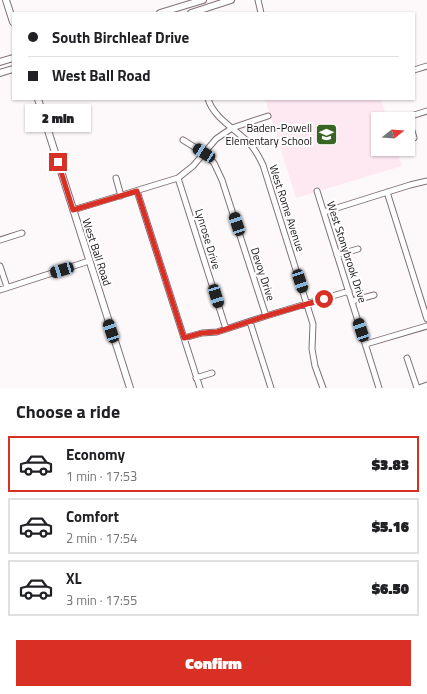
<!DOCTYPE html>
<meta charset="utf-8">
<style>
body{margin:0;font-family:"Titillium Web",sans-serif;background:#f2f2f2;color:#202124;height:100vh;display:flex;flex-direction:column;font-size:15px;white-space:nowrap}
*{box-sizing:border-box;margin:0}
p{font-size:13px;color:#757577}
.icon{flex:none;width:22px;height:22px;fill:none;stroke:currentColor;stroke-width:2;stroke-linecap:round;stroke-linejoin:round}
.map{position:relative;height:388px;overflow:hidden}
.panel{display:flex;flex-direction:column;background:#fff;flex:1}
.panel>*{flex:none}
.banner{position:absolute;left:12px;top:12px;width:403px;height:88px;border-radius:0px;box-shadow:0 1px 3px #0004;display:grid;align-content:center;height:88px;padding:0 16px;background:#fff}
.needle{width:26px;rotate:73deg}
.buttons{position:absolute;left:371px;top:112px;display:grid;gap:8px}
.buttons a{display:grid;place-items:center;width:44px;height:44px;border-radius:0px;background:#fff;box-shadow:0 1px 3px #0004;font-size:20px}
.end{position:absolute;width:18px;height:18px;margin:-9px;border:5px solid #d93025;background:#fff;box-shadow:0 0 0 2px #fff}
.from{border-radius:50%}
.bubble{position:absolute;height:28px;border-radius:0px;background:#fff;box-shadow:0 1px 3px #0004;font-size:13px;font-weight:800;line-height:28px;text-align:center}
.car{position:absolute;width:12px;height:24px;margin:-12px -6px;border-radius:5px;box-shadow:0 0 3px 1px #0007;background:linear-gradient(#222 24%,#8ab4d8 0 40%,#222 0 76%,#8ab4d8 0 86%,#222 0)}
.banner b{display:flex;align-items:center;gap:14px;height:38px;font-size:15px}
.banner b+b{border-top:1px solid #e0e0e0}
.banner i{width:10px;height:10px;background:#202124}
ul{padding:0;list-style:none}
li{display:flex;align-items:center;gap:12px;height:56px;margin:0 8px 6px;padding:0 8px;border:2px solid #e0e0e0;border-radius:0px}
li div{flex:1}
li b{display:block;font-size:15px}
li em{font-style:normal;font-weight:800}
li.active{border-color:#d93025}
li>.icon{width:36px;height:36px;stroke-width:1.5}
h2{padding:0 16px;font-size:18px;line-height:48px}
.button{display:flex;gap:8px;margin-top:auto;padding:8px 16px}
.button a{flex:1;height:46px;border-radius:0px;background:#d93025;color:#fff;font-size:16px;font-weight:800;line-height:46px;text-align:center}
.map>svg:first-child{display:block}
</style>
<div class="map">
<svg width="427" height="388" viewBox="0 0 427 388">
<rect width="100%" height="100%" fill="#fdf9fb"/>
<path fill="#fee9f3" d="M265,99H381L387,119H378V149H396L402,166L296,198Z"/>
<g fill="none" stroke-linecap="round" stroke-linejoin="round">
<defs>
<path id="minor" d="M258,0L261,13
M414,70L427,66
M208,99C214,118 234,128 248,142C255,148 259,157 263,165L313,324L312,349L315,366L323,388
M414,138L408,117L427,111
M183,140L204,153L214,163L222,180L266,316
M116,178L121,196
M178,178L226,329
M137,191L200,388
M317,191L379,388
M387,192L427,319
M73,210L178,178L193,166L216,139L232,128L268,116
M324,212L410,185L427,181
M0,240L22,233
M337,255L358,249
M0,266L7,287
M0,290L89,261
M352,301L374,295
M250,322L271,388
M184,338L202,333L217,332L266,316L349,291
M366,344L427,326
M407,358L417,388
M196,378L212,373
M419,388L427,385"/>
<path id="major" d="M6,0L13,22
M160,13L203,0
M191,13L231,0
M0,62L13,58
M0,73L13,69
M38,99L130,388"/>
</defs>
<use href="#minor" stroke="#817078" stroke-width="7"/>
<use href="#major" stroke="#817078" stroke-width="8"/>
<use href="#minor" stroke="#fff" stroke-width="5"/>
<use href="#major" stroke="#fff" stroke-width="6"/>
</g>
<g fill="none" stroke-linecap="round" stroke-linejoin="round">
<path stroke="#d93025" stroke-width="5" d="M58,162L73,210L137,191L184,338L202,333L217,332L266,316L324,299"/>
</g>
<defs>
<symbol id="school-square" viewBox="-11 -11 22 22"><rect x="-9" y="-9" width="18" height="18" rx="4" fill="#386523" stroke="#fff"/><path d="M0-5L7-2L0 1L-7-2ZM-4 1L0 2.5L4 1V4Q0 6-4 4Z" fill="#fff"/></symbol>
</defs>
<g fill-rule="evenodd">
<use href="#school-square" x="314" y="122" width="25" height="25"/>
</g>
<g text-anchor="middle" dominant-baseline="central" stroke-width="4" stroke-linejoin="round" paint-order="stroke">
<g font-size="11" fill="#150f12" stroke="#fff" text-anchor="end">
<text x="312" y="128">Baden-Powell<tspan x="312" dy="13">Elementary School</tspan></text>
</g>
<g font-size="11" fill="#150f12" stroke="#fff">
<text transform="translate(287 208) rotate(72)">West Rome Avenue</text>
<text transform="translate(208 239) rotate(73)">Lynrose Drive</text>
<text transform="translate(97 252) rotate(72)">West Ball Road</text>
<text transform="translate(347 252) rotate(72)">West Stonybrook Drive</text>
<text transform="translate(263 274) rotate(72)">Devoy Drive</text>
</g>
</g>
</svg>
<div class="buttons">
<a><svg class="needle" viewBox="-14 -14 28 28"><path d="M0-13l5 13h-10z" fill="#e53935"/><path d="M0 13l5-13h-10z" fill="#757577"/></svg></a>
</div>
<i class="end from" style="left:324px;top:299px"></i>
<i class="end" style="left:58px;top:162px"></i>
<div class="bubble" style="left:25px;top:104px;width:66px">2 min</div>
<i class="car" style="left:204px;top:153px;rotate:303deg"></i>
<i class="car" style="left:237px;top:224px;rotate:342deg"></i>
<i class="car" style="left:62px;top:270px;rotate:253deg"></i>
<i class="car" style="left:300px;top:281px;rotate:162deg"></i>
<i class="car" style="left:216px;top:296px;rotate:163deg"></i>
<i class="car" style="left:361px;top:330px;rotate:342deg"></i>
<i class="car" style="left:111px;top:331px;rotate:342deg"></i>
<div class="banner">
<b><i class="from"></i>South Birchleaf Drive</b>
<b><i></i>West Ball Road</b>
</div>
</div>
<section class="panel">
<h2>Choose a ride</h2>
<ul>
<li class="active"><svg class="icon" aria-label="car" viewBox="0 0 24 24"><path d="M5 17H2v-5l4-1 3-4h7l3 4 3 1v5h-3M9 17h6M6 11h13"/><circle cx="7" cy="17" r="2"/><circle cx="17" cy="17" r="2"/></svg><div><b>Economy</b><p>1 min · 17:53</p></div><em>$3.83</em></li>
<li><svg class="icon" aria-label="car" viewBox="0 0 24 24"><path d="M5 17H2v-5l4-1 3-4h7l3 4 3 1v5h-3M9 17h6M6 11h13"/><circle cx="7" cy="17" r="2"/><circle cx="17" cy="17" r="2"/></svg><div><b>Comfort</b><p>2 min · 17:54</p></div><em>$5.16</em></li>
<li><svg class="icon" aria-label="car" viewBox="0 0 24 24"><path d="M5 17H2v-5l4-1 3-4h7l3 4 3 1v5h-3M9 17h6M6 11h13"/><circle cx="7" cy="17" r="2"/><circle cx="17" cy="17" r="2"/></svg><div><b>XL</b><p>3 min · 17:55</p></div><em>$6.50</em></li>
</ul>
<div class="button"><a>Confirm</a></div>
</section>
